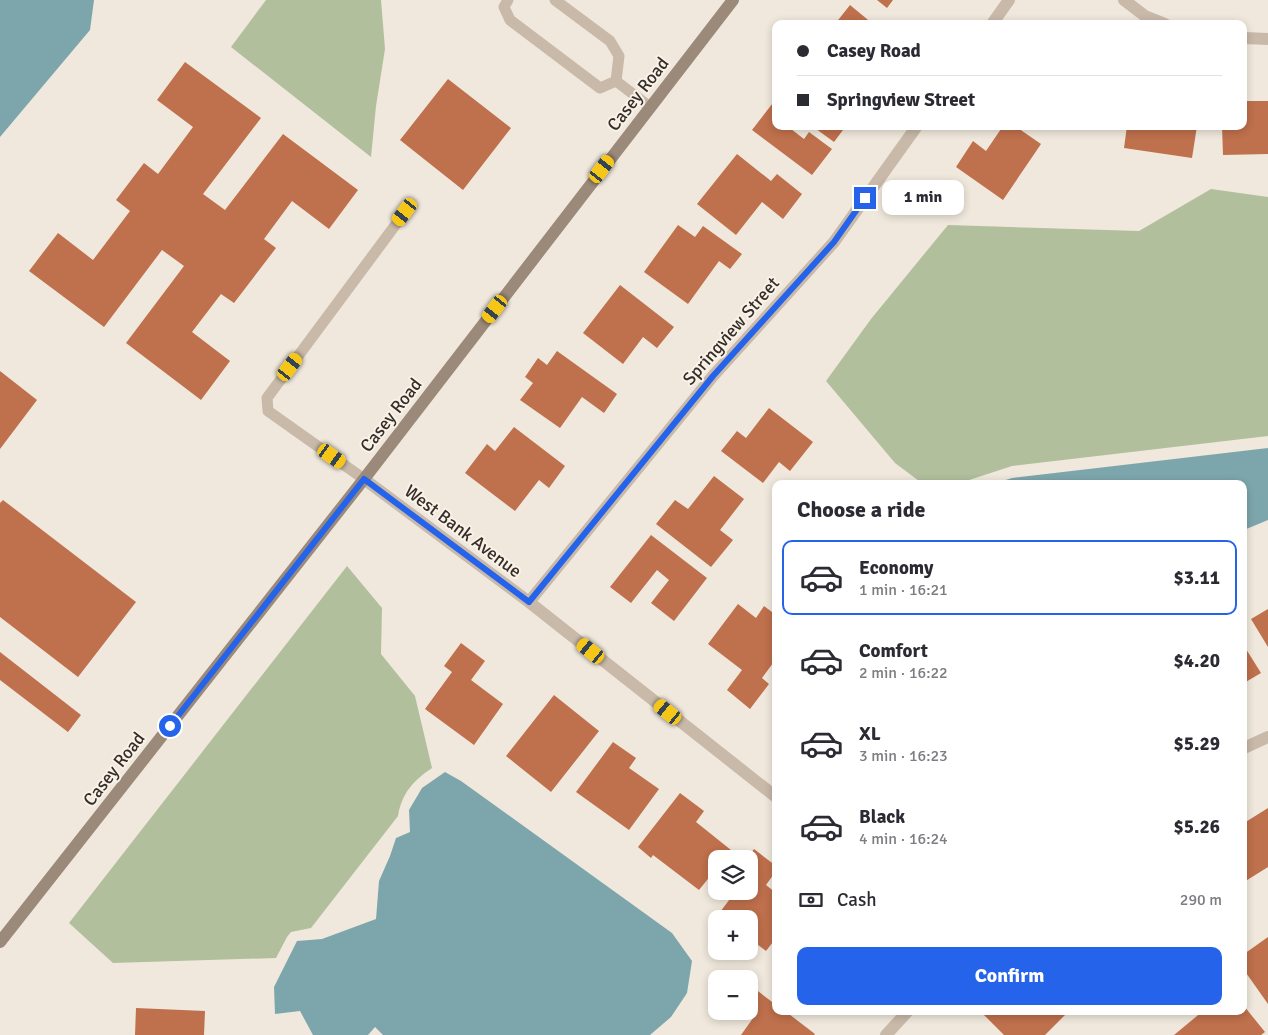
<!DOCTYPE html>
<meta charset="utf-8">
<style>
body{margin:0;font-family:Signika,sans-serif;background:#f2f2f3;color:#2b2b33;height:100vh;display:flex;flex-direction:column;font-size:19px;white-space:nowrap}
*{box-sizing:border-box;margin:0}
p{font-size:16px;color:#7c7c81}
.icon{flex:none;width:28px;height:28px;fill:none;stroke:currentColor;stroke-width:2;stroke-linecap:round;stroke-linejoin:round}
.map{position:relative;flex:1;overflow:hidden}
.sheet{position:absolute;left:772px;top:480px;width:475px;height:535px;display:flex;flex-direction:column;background:#fff;border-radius:10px;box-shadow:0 2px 8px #0003}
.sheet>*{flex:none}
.hud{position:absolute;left:772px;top:20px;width:475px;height:110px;border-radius:10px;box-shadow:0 2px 8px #0003;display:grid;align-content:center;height:110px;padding:0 25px;background:#fff}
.buttons{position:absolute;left:708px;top:850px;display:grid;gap:10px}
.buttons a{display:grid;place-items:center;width:50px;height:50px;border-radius:10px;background:#fff;box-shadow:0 2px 8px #0003;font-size:25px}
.end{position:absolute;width:22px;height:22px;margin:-11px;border:6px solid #2563eb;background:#fff;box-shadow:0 0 0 2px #fff}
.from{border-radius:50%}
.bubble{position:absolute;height:35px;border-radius:10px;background:#fff;box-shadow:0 2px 8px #0003;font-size:16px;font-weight:700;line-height:35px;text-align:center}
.car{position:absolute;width:15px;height:30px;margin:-15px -8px;border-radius:6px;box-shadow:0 0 4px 1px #0007;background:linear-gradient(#f5c518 24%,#345 0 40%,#f5c518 0 76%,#345 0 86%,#f5c518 0)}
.hud b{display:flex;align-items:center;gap:18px;height:48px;font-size:19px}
.hud b+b{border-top:1px solid #e1e1e2}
.hud i{width:12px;height:12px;background:#2b2b33}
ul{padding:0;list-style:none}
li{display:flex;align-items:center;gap:15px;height:75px;margin:0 10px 8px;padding:0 15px;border:2px solid transparent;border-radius:10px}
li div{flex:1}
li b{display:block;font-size:19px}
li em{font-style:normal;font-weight:700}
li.current{border-color:#2563eb}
li>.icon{width:45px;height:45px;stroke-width:1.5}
h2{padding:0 25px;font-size:22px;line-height:60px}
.pay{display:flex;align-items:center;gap:12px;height:55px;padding:0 25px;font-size:19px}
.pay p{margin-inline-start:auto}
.action{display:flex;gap:10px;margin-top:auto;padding:10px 25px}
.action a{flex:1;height:58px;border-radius:10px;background:#2563eb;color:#fff;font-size:20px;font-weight:700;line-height:58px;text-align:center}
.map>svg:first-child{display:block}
</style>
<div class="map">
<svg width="1268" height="1035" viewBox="0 0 1268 1035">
<rect width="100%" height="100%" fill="#f0e8dc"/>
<path fill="#b1bf9d" d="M266,0H381L385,49L376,106L371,157L231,47Z
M1211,189L1268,197V436L1012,466L957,484H923L895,463L826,381L871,319L948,225L1139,231Z
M347,566L382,608L381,654L415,696L432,768C413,781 402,793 398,816L311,928L291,932L287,937L276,958L113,963L69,923Z"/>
<path fill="#7da6ac" d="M0,0H94L90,30L0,137Z
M1268,448V520L1244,530V484H993L1012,478Z
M445,772L461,781L672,933L692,961L687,993L671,1017L650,1035H383L375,1027L368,1035H313L300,1011L275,1014L274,987L297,941L322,939L376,919L379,881L390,856L396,838L410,832L409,810L422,788Z"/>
<path fill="#bf704c" d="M877,0H893L887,8Z
M850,5L873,24H835Z
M185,62L261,118L203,194L225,210L283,134L358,190L329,229L292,201L264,239L276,248L234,303L221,294L192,332L230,361L201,400L126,343L184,266L162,250L104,327L29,271L58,233L93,260L130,211L116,200L144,163L158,174L193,127L157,100Z
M448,79L511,128L463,190L400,140Z
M776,99V126H793L791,129L804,139L809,132L832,149L812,175L752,130Z
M1244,101H1268V154L1223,155L1222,126H1244Z
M812,126H846L834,142Z
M1003,126H1015L1041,144L1003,200L956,167L973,141L986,151Z
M1127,126H1197L1192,158L1124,148Z
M737,154L771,181L777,174L802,194L783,219L762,202L736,235L697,204Z
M678,225L695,237L703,226L742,254L730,269L719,261L688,304L644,272Z
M620,285L674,327L657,348L643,337L623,364L583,333Z
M557,351L617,394L604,413L582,397L560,428L520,400L533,383L525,377L538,358L547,365Z
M0,371L37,400L0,449Z
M769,408L813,442L790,471L779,462L763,483L721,451L737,431L746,438Z
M514,427L565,466L549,488L539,480L515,511L465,473L487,444L495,451Z
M714,476L744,499L720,530L733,540L711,567L656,524L675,500L688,509Z
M3,500L136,602L78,677L0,617V503Z
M651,535L707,578L674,621L651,603L669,580L657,570L631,603L610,587Z
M738,604L756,618L764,606L776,615V659L762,678L769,684L750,709L727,690L742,670L708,644Z
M1268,609V647L1251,619Z
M461,643L485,661L471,680L503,704L474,745L425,709L452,672L444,666Z
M1246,649L1261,673L1244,683V650Z
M0,652L81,715L68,732L0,680Z
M554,695L599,731L551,792L506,756Z
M613,742L636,758L629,768L659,789L629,830L576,792Z
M680,793L704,811L696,822L731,850L724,859H716V869L699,890L653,855L651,858L638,847Z
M1268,808V867L1244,882V823Z
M754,849L776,866V871L766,885L776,893V938L766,951L749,938V919H730L720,912L736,891H749V859H747Z
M1268,937V1004L1244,970V954Z
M754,988L776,1005V1011H785L815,1034L814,1035H741L756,1014L749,1009V994Z
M1244,1006L1265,1032L1261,1035H1174L1203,1011H1244Z
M136,1008L205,1011L204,1035H135Z
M980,1011H1069L1045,1035H1004Z"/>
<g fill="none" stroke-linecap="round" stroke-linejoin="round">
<path stroke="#c8b9a9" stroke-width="11" d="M508,0L504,7L510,20L600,88L616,81
M555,0L610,41L619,56L616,81
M616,81L650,107
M364,479L268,411L267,398L405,212"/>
<path stroke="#c8b9a9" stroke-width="12" d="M1124,0L1145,16L1165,24
M992,24L1009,0
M1244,38L1268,39
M364,479L529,602L776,797
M529,602L713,376L834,242L917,126
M1244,748L1268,737
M886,1035L908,1011"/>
<path stroke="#9b897a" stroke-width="12" d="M0,942L364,479L733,0"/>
</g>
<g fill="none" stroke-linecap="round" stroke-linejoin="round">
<path stroke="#2563eb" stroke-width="6" d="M170,726L364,479L529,602L713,376L834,242L865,198"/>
</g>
<g text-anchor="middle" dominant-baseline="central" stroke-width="4" stroke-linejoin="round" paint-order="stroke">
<g font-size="18" fill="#352d28" stroke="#f8f2e8">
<text transform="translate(638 94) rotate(-52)">Casey Road</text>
<text transform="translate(731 331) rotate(-49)">Springview Street</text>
<text transform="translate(391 415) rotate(-52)">Casey Road</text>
<text transform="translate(463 531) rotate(37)">West Bank Avenue</text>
<text transform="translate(114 769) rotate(-52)">Casey Road</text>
</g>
</g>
</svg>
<div class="buttons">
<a><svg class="icon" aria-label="layers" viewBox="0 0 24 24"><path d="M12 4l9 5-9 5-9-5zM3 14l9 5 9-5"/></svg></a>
<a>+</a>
<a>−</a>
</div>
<i class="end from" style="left:170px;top:726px"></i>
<i class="end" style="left:865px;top:198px"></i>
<div class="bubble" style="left:882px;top:180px;width:82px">1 min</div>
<i class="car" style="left:602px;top:169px;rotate:37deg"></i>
<i class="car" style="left:405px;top:212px;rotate:217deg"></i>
<i class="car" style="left:495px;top:309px;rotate:217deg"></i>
<i class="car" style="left:290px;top:367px;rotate:37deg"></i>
<i class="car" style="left:332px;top:456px;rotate:125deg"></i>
<i class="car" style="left:591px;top:651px;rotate:309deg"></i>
<i class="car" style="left:668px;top:712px;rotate:309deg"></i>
<div class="hud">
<b><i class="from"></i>Casey Road</b>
<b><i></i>Springview Street</b>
</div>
<section class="sheet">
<h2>Choose a ride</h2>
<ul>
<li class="current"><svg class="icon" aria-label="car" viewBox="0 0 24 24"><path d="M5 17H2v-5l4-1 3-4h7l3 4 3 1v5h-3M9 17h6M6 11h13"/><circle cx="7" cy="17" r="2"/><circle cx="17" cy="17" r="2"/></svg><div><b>Economy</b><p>1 min · 16:21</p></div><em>$3.11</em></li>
<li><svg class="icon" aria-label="car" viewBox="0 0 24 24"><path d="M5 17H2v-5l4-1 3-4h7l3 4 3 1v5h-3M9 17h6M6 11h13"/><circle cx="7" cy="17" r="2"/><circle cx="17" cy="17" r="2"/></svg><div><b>Comfort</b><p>2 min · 16:22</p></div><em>$4.20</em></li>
<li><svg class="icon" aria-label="car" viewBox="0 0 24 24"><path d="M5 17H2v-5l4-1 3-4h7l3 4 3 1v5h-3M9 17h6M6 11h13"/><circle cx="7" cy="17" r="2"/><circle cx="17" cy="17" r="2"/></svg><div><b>XL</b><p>3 min · 16:23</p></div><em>$5.29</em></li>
<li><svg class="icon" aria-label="car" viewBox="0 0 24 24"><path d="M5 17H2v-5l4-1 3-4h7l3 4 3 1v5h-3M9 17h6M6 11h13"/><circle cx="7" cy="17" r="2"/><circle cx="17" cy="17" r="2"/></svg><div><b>Black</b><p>4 min · 16:24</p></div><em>$5.26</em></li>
</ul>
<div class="pay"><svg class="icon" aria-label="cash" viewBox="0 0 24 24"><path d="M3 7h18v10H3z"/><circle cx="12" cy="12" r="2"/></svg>Cash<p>290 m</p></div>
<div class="action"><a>Confirm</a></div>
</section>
</div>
